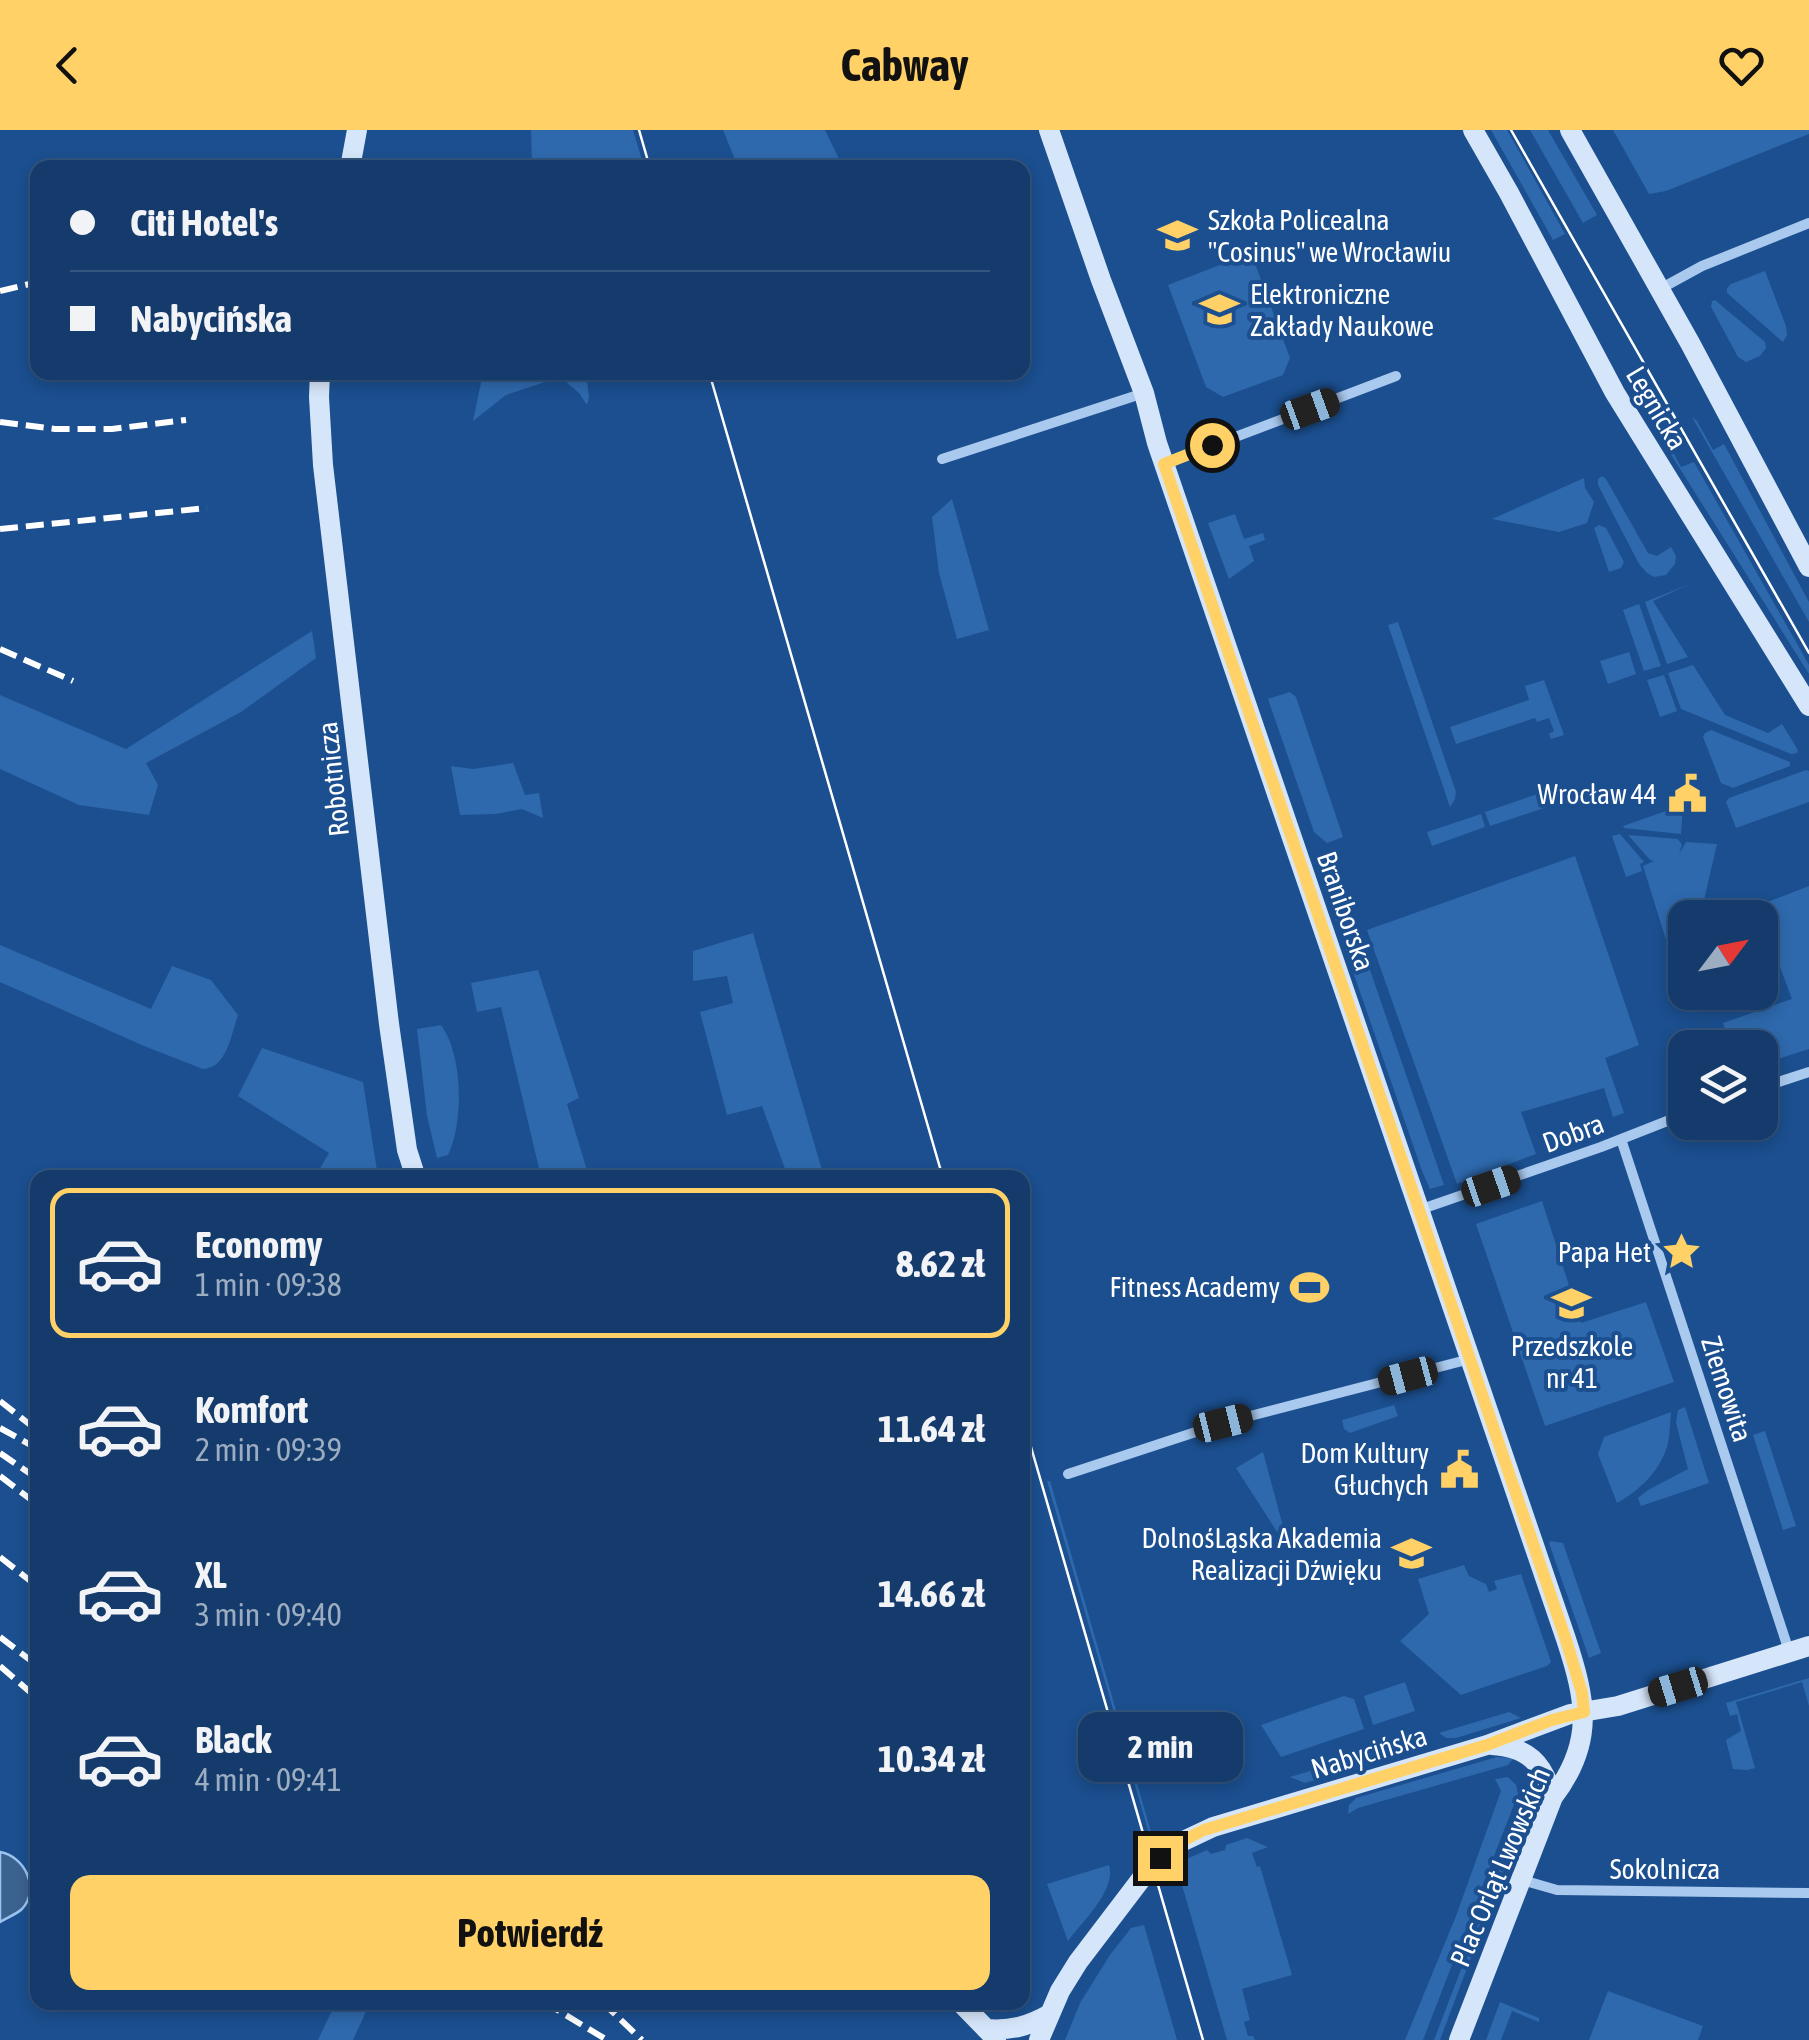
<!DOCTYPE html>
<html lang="pl">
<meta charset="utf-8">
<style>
body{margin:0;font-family:"Asap Condensed",sans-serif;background:#214673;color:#f1f3f6;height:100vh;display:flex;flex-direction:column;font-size:38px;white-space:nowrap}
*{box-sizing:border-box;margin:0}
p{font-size:32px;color:#9dadc1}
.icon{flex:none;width:55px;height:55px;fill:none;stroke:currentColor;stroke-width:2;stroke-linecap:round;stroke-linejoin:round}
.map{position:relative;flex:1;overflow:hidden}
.sheet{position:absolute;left:30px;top:1040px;width:1000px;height:840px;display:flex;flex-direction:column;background:#143b6b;border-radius:20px;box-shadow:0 5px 15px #0003,0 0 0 2px #33557e}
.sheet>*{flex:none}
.banner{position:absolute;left:30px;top:30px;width:1000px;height:220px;border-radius:20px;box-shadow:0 5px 15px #0003,0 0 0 2px #33557e;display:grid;align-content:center;height:220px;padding:0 40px;background:#143b6b}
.needle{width:65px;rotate:58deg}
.controls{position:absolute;left:1668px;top:770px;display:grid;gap:20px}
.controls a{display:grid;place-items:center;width:110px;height:110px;border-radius:20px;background:#143b6b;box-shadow:0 5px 15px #0003,0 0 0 2px #33557e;font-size:50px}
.end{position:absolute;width:45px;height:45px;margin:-22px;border:12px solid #ffd166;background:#111;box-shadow:0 0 0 5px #111}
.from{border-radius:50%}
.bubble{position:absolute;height:70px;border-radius:20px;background:#143b6b;box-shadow:0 5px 15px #0003,0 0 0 2px #33557e;font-size:32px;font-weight:700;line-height:70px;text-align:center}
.car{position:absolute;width:30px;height:60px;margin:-30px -15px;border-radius:12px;box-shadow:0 0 8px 2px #0007;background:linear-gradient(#222 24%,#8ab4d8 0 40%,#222 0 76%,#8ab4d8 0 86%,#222 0)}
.banner b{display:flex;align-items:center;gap:35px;height:95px;font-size:38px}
.banner b+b{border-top:2px solid #33557e}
.banner i{width:25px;height:25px;background:#f1f3f6}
ul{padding:18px 0 0;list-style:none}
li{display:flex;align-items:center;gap:30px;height:150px;margin:0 20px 15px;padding:0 20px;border:5px solid transparent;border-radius:20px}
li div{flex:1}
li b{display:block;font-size:38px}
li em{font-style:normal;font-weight:700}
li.selected{border-color:#ffd166}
li>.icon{width:90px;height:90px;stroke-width:1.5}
.cta{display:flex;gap:20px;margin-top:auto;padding:20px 40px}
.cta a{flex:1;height:115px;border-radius:20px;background:#ffd166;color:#111;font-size:40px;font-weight:700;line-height:115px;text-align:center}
header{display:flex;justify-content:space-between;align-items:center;height:130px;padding:0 40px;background:#ffd166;color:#111;font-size:45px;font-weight:700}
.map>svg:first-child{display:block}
</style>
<header><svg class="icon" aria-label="back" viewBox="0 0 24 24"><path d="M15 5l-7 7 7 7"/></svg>Cabway<svg class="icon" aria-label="heart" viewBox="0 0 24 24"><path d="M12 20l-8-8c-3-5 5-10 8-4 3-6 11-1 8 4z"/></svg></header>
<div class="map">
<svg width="1809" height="1910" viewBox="0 0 1809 1910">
<rect width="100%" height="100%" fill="#1b4f8f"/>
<path fill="#2e69ad" d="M531,0H633L644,37H532Z
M723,0H825L843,37H738Z
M1491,0H1507L1565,104L1553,110Z
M1530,0H1548L1597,85L1583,93Z
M1613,0H1809V4L1666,61L1649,64Z
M1251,123L1290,228L1283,245L1223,267L1206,257L1168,155Z
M1765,141L1786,196L1787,205L1783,212L1727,163V158L1731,154Z
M1715,170L1765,212L1766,218L1760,226L1746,232L1738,227L1711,177L1712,171Z
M483,243H586L589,267L587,275L579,263L565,251H548L506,265L473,291Z
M1649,277L1681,337L1694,332L1809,535V544L1660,307L1644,280Z
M1692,287L1697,291L1713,320L1724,314L1809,472V492Z
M1602,346L1606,349L1648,423L1657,426L1671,417L1676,426L1675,434L1666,445L1654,447L1647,443L1639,434L1598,355V349Z
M1584,348L1585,358L1594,372L1587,393L1559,402L1492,389Z
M952,369L989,500L957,509L939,443L932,387Z
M1235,384L1244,409L1263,403L1265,410L1249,416L1254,431L1229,449L1208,393Z
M1599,395L1606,398L1624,432L1621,438L1609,442L1594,398Z
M1692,453L1653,471L1688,527L1667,534L1645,472Z
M1639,474L1661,536L1644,541L1623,480Z
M1398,492L1456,662L1455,669L1450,677L1388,495Z
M312,501L316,528L241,582L146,633L158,655L149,685L79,675L0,639V565L126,619Z
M1629,522L1636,544L1608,554L1600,531Z
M1693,535L1725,585L1768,603L1782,594L1798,620L1797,623L1791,624L1681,579L1668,543Z
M1664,545L1677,581L1660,587L1647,550Z
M1544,550L1564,605L1551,609L1549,604L1554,601L1549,588L1537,592L1535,588L1456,614L1450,597L1529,570L1525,556Z
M1290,562L1296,567L1343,707L1327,713L1314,702L1268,569Z
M1711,600L1790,632V636L1733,658L1721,653L1703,607L1705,603Z
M513,633L525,665L539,663L543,688L522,679L496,684L460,685L451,636L473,639Z
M1806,640L1809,641V672L1736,698L1726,672L1729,668Z
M1552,659L1555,671L1553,675L1490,696L1485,682Z
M1683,675L1681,704L1624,698L1623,696Z
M1481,684L1485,697L1432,716L1427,702Z
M1620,704L1644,732L1640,734L1642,741L1626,747L1612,706Z
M1628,705L1678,709L1682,715L1679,724L1686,712L1717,714L1700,787L1685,788V824L1672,829L1643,736L1654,731L1650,730Z
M1575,726L1639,915L1605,928L1624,983L1613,987L1604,958L1521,982L1536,1024L1457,1054L1367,800Z
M1809,756V919L1760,935V918L1731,917L1723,893L1792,869L1757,776Z
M1339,758L1343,760L1354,793L1339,800L1326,762Z
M1354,802H1357L1444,1055L1430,1059L1422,1041L1341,807Z
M753,803L762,835L824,1047H788L762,976L727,985L700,882L733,873L727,846L693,851V821Z
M0,815L151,879L172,836L211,850L238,885C231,905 227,938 203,939L144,916L0,852Z
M538,840L579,968L567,974L589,1047H541L501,877L477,882L471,853Z
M441,895C463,925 464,992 448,1025L437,1028L427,986L417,899Z
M262,918L363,952L378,1047H315L329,1023L238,966Z
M1542,1071L1581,1193L1646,1172L1674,1252L1545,1296L1476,1094Z
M1394,1275L1398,1286L1350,1303L1344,1299L1342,1290Z
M1685,1277L1709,1353L1641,1376L1638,1368L1648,1360L1688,1339L1676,1293L1678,1280Z
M1671,1282C1670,1293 1670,1306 1667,1317C1659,1342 1639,1361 1617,1373L1598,1324L1604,1307Z
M1765,1301L1796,1396L1783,1400L1753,1305Z
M1263,1322L1290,1422L1236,1338Z
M1047,1351H1050L1153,1709L1150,1707Z
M1551,1411L1563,1413L1601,1523L1589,1528L1549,1413Z
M1464,1435L1469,1446L1486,1454L1489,1462L1497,1459L1494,1451L1521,1444L1551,1532L1547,1536L1461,1565L1400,1511L1429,1484L1418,1449Z
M1809,1548V1576L1802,1552L1736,1572L1755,1638L1747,1640L1733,1639L1726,1610L1741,1601L1737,1584L1730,1586L1726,1573Z
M1405,1552L1415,1581L1373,1595L1364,1566Z
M1344,1566L1354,1569L1364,1599L1281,1627L1261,1595Z
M1509,1582L1521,1588L1456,1608H1446L1439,1603Z
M1423,1607L1421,1613L1414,1621L1305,1653L1290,1647Z
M1497,1627L1514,1628L1508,1635L1358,1678L1348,1684L1349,1675L1356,1668Z
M1508,1647L1516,1655L1518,1664L1423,1910H1405L1456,1786L1501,1661L1495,1649Z
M1525,1672L1523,1689L1440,1910H1434Z
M1247,1708L1268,1717L1252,1723L1257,1737L1260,1736L1292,1845L1242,1859L1250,1890L1244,1892L1248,1906H1253L1255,1910H1227L1177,1738L1189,1728L1207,1720L1211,1724L1225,1720L1226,1715Z
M1109,1735C1117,1759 1082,1792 1068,1811L1047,1754Z
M1144,1795L1177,1910H1065L1080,1873L1110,1825L1131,1798Z
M1608,1861L1703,1896L1698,1910H1589Z
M336,1872L370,1873L353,1910H318Z
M1500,1872L1539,1888V1892L1512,1881L1501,1910H1486Z"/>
<path fill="#3c6290" stroke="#9cc4f0" stroke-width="2.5" d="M0,1722C24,1726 41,1758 22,1779C17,1784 6,1788 0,1792Z"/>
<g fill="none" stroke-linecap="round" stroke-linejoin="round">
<path stroke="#a9c9ee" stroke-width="10" d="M1660,159L1702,136L1809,93
M942,329L1144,263
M1164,334L1396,246
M1760,958L1809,942
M1621,1009L1789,1521
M1419,1080L1601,1017L1685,984
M1068,1344L1223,1293L1470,1229
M1522,1750L1557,1760L1809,1763"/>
<path stroke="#d6e6fa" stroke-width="20" d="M1049,0L1101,150L1144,263L1157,313L1566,1509C1586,1570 1595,1612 1553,1667L1459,1910
M1473,0L1509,63L1615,263L1809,576
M1570,0L1690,213L1809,437
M350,38L357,0
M320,242L319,267L323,335L389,894L407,1020L416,1048
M1492,1615C1528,1617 1543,1633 1553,1667
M960,1872L996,1909
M986,1899C1011,1901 1029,1896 1050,1884
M1039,1910L1060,1861L1078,1832L1148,1740L1177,1714L1213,1697L1487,1615L1570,1584L1618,1576L1809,1516"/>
<path stroke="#fff" stroke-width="2.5" d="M639,0L650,38
M1511,0L1809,523
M709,242L943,1048
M1022,1286L1203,1910"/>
<path stroke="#fff" stroke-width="6" stroke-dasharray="18 8" stroke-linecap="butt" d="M0,161L38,152
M0,292L55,299H112L186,290
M0,399L207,378
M0,519L73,551
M0,1271L38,1301
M0,1298L38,1319
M0,1323L38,1349
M0,1346L38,1375
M0,1427L38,1457
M0,1507L38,1536
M0,1536L38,1569
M544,1872L607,1910
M602,1872L642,1910"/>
</g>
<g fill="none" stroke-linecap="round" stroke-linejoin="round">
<path stroke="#ffd166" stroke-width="12" d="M1160,1728L1176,1714L1204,1700L1487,1615L1552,1590L1584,1582L1582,1563L1566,1510L1164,334L1212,315"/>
</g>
<defs>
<symbol id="university-bare" viewBox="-9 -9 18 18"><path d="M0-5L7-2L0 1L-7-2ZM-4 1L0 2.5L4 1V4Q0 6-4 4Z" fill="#ffd166" stroke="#1b4f8f" stroke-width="2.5" paint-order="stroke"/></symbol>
<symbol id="school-bare" viewBox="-9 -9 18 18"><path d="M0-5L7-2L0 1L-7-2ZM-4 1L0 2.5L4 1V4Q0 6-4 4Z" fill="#ffd166" stroke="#1b4f8f" stroke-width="2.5" paint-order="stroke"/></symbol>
<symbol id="civic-bare" viewBox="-9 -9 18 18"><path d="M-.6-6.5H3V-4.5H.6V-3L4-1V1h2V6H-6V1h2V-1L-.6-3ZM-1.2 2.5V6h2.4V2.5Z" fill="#ffd166" stroke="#1b4f8f" stroke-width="2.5" paint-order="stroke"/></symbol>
<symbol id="sight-bare" viewBox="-9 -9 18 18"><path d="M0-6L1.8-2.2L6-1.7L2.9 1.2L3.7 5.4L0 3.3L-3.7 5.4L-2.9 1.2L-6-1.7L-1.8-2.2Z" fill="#ffd166" stroke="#1b4f8f" stroke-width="2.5" paint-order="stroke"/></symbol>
<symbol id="stadium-bare" viewBox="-9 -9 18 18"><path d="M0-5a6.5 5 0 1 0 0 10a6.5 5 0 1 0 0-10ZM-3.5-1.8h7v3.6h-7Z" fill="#ffd166" stroke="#1b4f8f" stroke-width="2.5" paint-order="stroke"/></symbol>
</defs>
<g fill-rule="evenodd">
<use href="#university-bare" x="1150" y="78" width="55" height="55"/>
<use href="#school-bare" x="1192" y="152" width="55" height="55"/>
<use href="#civic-bare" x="1660" y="636" width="55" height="55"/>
<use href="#sight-bare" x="1654" y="1094" width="55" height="55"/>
<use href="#stadium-bare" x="1282" y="1130" width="55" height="55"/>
<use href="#school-bare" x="1544" y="1146" width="55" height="55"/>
<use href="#civic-bare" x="1432" y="1312" width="55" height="55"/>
<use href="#university-bare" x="1384" y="1396" width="55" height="55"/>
</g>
<g text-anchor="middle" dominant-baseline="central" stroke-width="8" stroke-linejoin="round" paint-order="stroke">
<g font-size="28" fill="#fff" stroke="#1b4f8f" text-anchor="end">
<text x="1208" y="90" text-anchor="start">Szkoła Policealna<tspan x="1208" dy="32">"Cosinus" we Wrocławiu</tspan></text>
<text x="1250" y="164" text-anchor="start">Elektroniczne<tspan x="1250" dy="32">Zakłady Naukowe</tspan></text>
<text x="1657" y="664">Wrocław 44</text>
<text x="1651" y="1122">Papa Het</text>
<text x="1280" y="1157">Fitness Academy</text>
<text x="1572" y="1216" text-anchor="middle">Przedszkole<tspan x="1572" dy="32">nr 41</tspan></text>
<text x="1429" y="1323">Dom Kultury<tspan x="1429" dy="32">Głuchych</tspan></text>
<text x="1382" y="1408">DolnośLąska Akademia<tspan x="1382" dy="32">Realizacji Dźwięku</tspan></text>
</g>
<g font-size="28" fill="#fff" stroke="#1b4f8f">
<text transform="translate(1657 278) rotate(59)">Legnicka</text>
<text transform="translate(333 649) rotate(-96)">Robotnicza</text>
<text transform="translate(1346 781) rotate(71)">Braniborska</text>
<text transform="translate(1573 1003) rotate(-20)">Dobra</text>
<text transform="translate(1727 1259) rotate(72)">Ziemowita</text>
<text transform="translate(1369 1622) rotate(-17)">Nabycińska</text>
<text transform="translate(1500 1737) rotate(-67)">Plac Orląt Lwowskich</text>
<text x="1665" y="1739">Sokolnicza</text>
</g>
</g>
</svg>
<div class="controls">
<a><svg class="needle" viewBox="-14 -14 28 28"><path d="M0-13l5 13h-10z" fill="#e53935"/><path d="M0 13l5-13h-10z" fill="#9dadc1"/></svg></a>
<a><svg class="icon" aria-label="layers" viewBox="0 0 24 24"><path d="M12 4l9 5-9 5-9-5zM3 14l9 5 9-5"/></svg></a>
</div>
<i class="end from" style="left:1212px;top:315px"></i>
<i class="end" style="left:1160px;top:1728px"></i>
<div class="bubble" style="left:1078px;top:1582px;width:165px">2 min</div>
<i class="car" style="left:1310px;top:279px;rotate:70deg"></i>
<i class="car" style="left:1491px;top:1056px;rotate:71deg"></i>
<i class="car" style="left:1408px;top:1246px;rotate:255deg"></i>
<i class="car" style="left:1223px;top:1293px;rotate:76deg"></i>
<i class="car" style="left:1678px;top:1557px;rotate:253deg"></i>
<div class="banner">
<b><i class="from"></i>Citi Hotel's</b>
<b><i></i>Nabycińska</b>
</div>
<section class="sheet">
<ul>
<li class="selected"><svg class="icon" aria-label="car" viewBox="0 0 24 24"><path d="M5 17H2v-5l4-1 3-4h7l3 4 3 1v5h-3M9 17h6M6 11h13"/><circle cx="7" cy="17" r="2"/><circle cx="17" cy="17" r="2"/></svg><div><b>Economy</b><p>1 min · 09:38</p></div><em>8.62 zł</em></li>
<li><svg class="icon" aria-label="car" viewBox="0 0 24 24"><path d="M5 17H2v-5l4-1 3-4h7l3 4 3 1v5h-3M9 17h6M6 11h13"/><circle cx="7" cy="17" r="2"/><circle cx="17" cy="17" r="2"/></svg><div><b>Komfort</b><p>2 min · 09:39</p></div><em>11.64 zł</em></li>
<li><svg class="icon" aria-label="car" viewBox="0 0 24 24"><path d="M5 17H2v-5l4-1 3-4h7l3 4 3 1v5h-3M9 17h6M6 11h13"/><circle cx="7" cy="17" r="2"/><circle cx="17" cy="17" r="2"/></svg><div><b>XL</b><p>3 min · 09:40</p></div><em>14.66 zł</em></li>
<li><svg class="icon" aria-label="car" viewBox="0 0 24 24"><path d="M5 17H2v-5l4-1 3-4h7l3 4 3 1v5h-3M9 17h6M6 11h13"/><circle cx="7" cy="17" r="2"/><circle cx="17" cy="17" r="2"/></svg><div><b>Black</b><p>4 min · 09:41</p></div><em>10.34 zł</em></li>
</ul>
<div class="cta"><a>Potwierdź</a></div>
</section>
</div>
